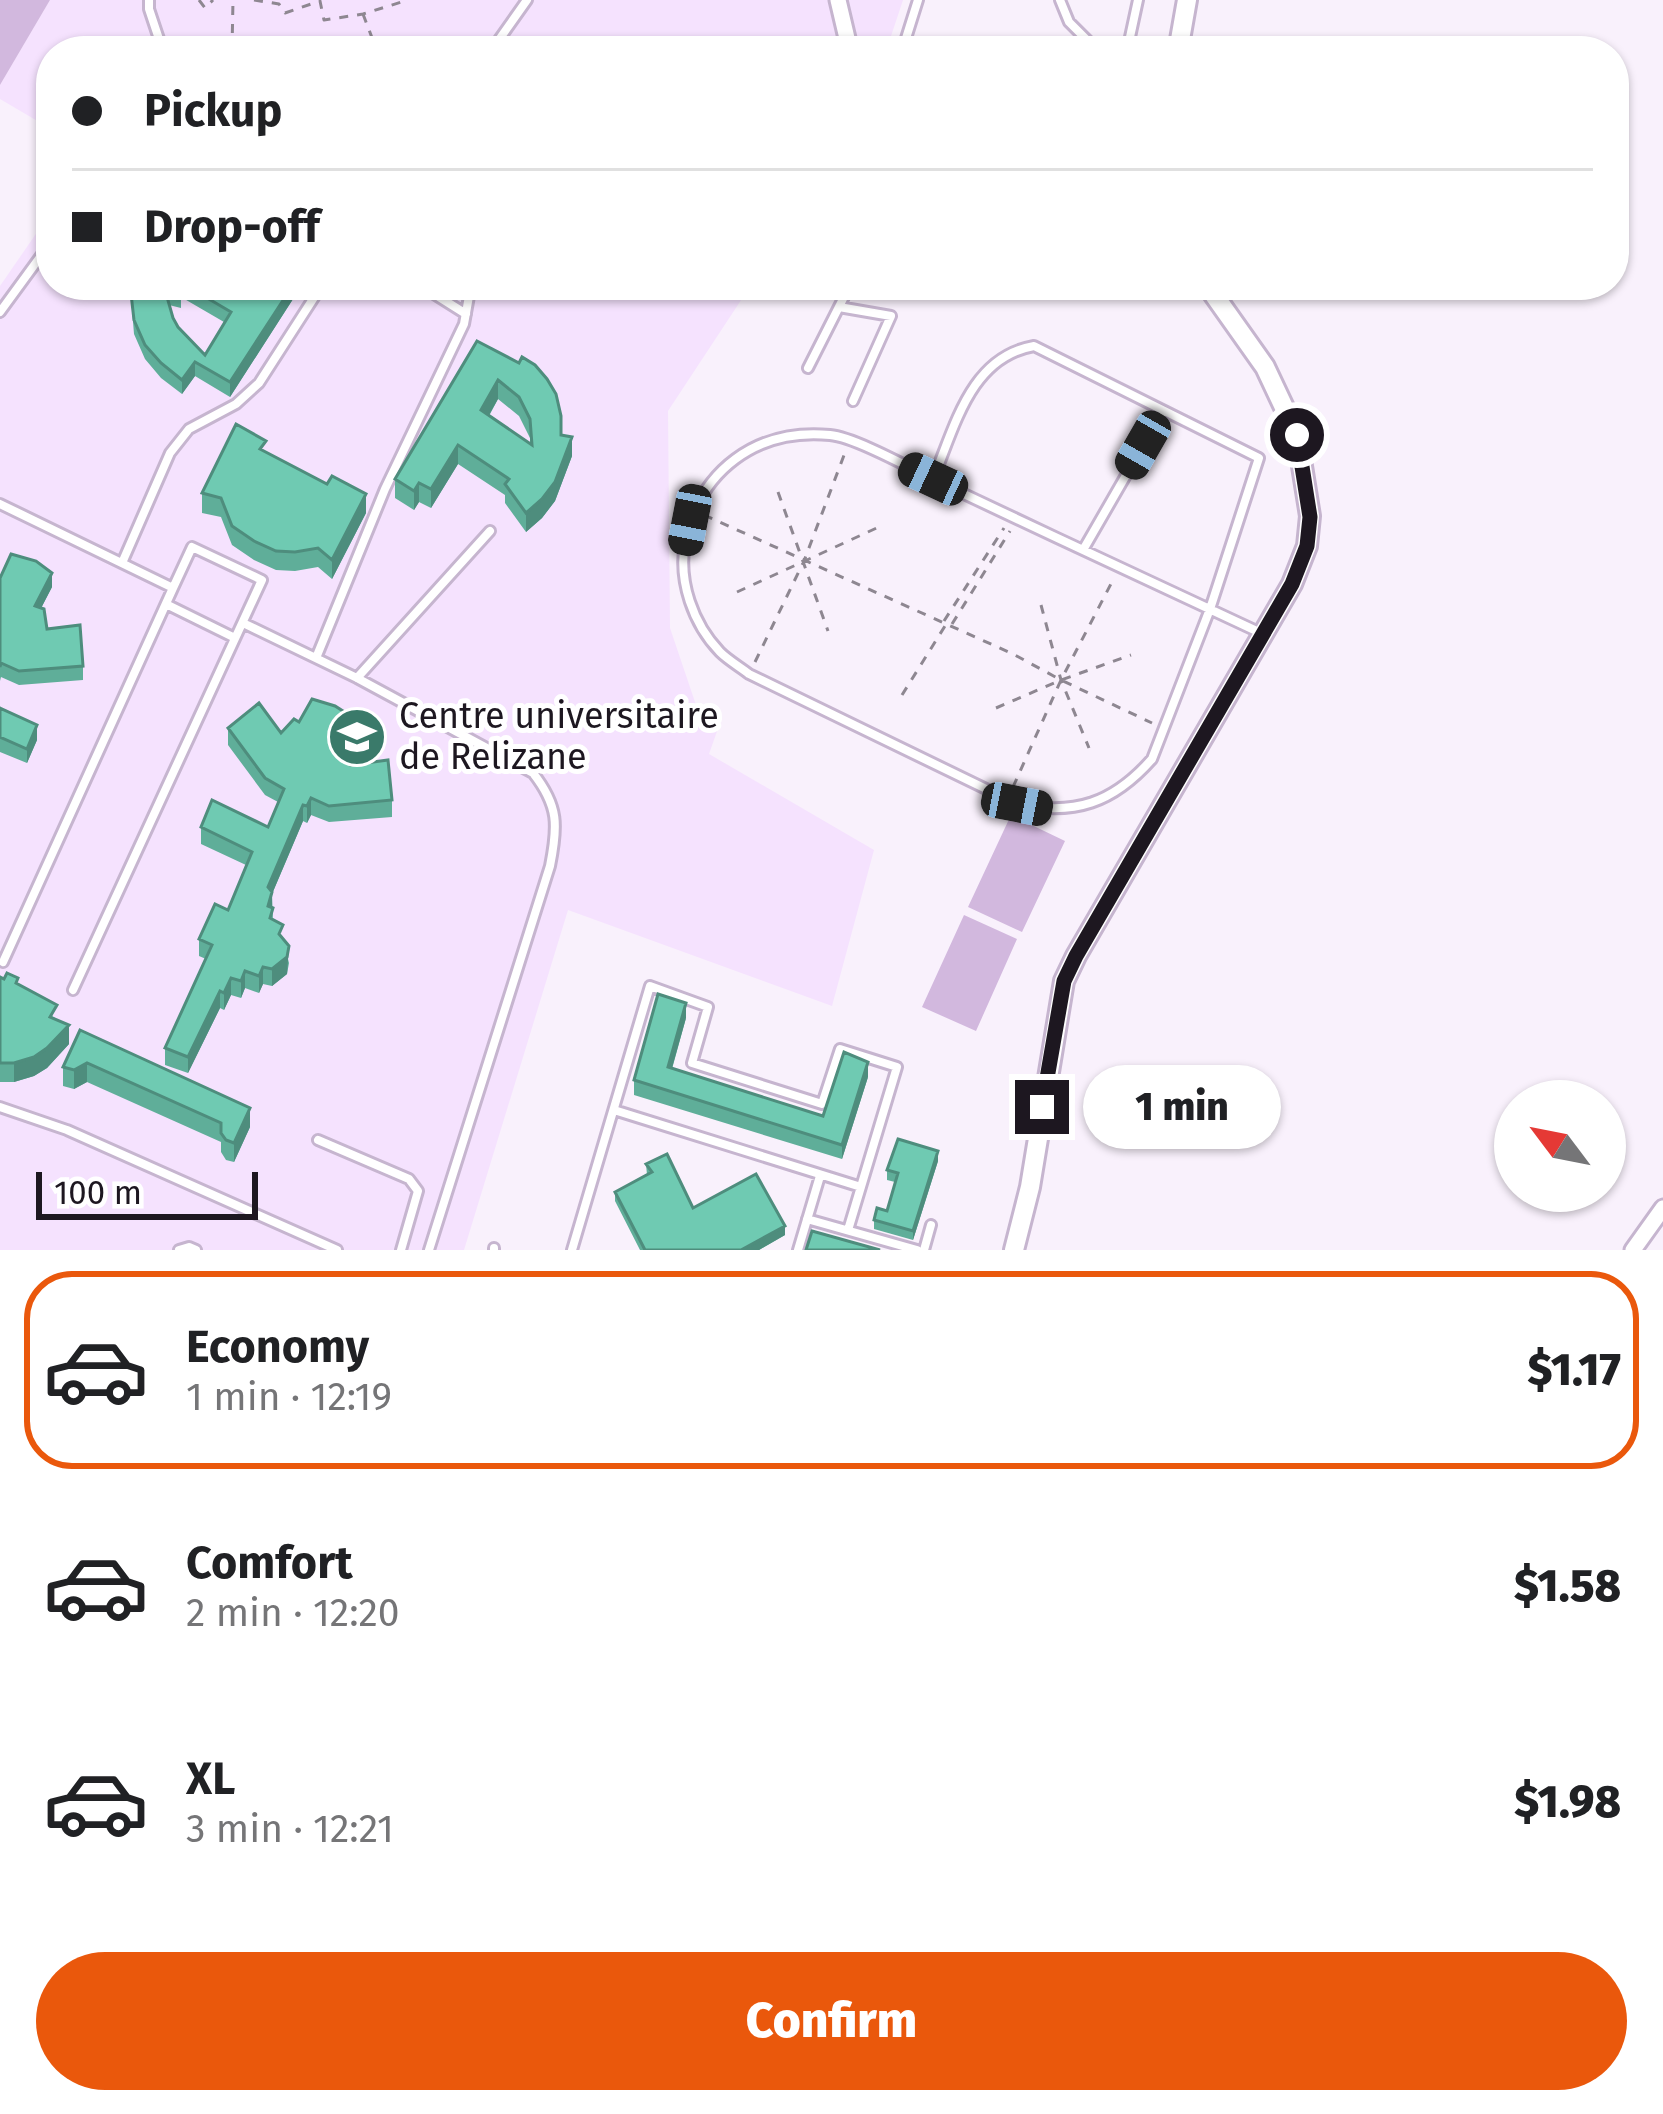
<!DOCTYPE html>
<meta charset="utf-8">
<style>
body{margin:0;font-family:"Fira Sans",sans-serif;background:#f2f2f2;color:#202124;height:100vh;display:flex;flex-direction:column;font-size:45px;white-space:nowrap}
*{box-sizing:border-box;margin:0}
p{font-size:39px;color:#757577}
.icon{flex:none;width:66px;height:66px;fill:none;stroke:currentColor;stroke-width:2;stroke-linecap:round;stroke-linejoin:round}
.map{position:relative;height:1250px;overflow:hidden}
.drawer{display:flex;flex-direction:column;background:#fff;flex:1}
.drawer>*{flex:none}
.guide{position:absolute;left:36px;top:36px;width:1593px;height:264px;border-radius:48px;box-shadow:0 3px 9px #0004;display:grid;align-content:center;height:264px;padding:0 36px;background:#fff}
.needle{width:78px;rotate:302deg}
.tools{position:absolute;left:1494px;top:1080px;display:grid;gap:24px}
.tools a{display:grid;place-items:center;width:132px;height:132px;border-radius:50%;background:#fff;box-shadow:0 3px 9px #0004;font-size:60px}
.scale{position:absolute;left:36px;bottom:30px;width:222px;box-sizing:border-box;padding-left:12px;border:6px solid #1d1720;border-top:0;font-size:33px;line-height:42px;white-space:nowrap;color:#1d1720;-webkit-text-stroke:9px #fff;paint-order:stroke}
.end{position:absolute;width:54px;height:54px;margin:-27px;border:15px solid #1d1720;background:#fff;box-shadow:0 0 0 6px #fff}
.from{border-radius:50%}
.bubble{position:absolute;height:84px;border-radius:42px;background:#fff;box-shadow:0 3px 9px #0004;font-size:39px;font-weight:800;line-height:84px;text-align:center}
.car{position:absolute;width:36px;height:72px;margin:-36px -18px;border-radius:15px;box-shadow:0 0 9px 3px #0007;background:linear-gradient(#222 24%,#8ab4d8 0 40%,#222 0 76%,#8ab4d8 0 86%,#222 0)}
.guide b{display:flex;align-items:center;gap:42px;height:114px;font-size:45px}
.guide b+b{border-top:3px solid #e0e0e0}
.guide i{width:30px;height:30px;background:#202124}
ul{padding:21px 0 0;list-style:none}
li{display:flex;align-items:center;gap:36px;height:198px;margin:0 24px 18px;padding:0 12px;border:6px solid transparent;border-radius:48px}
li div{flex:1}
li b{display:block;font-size:45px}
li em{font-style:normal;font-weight:800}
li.active{border-color:#ea580c}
li>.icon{width:108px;height:108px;stroke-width:1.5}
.primary-button{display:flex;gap:24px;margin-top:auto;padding:24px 36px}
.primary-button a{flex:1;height:138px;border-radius:72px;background:#ea580c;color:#fff;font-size:48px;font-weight:800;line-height:138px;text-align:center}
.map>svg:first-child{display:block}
</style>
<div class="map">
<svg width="1663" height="1250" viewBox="0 0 1663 1250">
<rect width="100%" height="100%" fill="#f9f1fc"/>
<path fill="#f5e2fe" d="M50,0H903L886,51H51V129L0,99V85Z
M51,212V285H751L668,411L670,628L696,705L721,720L709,754L874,850L832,1006L568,910L464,1250H0V286Z"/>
<path fill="#d2b8de" d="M0,0H50L0,85Z
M1011,815L1065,841L1022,932L968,907Z
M964,915L1017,939L976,1031L922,1007Z"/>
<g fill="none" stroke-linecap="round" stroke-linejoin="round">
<defs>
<path id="service" d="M149,0V9L163,51
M1060,0L1069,22L1098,51
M491,51L527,0
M902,51L918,0
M1127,51L1138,0
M420,285L466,314
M839,307L891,316L853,401
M0,312L51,242
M808,368L850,285
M933,479C955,427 970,357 1034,346L1259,458L1210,609L1152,759C1113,803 1075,816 1017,804L749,674C740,667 728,660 720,652C693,624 678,581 685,543C699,470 757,428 830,435C856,437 921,474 947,486C1052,536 1158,585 1263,634
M0,504L173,588L3,962
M1083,550L1163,411
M122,563L170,453L189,429L236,404L259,383L322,285
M166,604L235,638
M243,623L357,678L533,773C559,806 558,826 550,866L429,1250
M316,658L385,489L464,324L471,285
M357,678L490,531
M73,990L262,580L192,547L173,588
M0,1107L67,1130L337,1250
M614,1110L861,1187
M318,1140L409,1179L418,1191L401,1250
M807,1219L917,1250
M179,1250L189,1247L196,1250
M494,1250V1248
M572,1250L650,986L708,1007L692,1063L822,1104L840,1049L897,1067L848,1230
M798,1250L820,1176
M924,1250L931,1225"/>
<path id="minor" d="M838,0L850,51
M1633,1250L1663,1208"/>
<path id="tertiary" d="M1178,51L1187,0
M1014,1250L1030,1187L1064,981L1076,956L1292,584L1307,546L1310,516L1297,435L1265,367L1207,285"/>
</defs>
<use href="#service" stroke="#c6b5cf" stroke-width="14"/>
<use href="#minor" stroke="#c6b5cf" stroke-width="21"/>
<use href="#tertiary" stroke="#c6b5cf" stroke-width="24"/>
<path stroke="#8e8791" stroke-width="3" stroke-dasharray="9 9" stroke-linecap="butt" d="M199,0L205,8L213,0
M254,0L279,4L285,13L320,1L324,20L363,14L408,0
M363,14L377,51
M232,51L233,0
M778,492L828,631
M704,515L1013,654L1061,680L1152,723
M737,592L881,526
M1041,605L1061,680L1089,748
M944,621L1004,528
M952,624L1010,531
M755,662L804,561L846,450
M902,695L945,626
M996,708L1061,680L1131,655
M1013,787L1061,680L1113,580"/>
<use href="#service" stroke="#fff" stroke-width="8"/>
<use href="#minor" stroke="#fff" stroke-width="15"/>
<use href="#tertiary" stroke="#fff" stroke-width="18"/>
</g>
<path fill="#5fae99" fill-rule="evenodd" d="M130,285H302L230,397L195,376L182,394L161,378L145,359L134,334ZM181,297L224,322L205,355L178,327L173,318L169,305L181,308Z
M477,341L561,435L572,456L555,501L542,518L526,532L505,503V495L458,464L431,508L419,502L414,510L395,498V479ZM498,399L519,416L530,438V444L489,416Z
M266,452L366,513L332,579L318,567L295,571L276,570L254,560L232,545L221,517L202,513V493Z
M0,578L52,587L41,608L47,629L83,666V680L19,685L1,677L0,681Z
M0,708L37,740L27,763L0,752Z
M299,722L354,735L349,746L351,765L392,800V817L329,822L311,815L307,823L303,821L272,894L273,920L283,940L289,963L287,974L272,986L263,984L259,993L245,988L241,998L231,995L224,1010L220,1008L188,1073L165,1065V1048L206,959L199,956V939L228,910L246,865L201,844V827H268L278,802L265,795L228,745V728L281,733Z
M0,977L18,984L57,1020L69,1044L47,1068L34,1076L14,1082H0Z
M686,1018L672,1069L823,1116L868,1077L842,1159L634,1095V1080Z
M80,1030L250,1127L234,1162L226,1160L221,1152V1142L87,1082L74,1089L63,1086V1067Z
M938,1161L913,1240L874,1229V1220L887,1211L895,1182L887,1180V1170Z
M646,1164L693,1208L785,1235L759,1250H640L615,1201V1192L647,1175Z"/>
<path fill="#4e8d7d" d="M293,285H302L230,397V382Z
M195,362V376L182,394V380Z
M498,380V399L481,429V410Z
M572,437V456L555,501L542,518L526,532V513Z
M458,445V464L431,508V489Z
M419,483V502L414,510V491Z
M366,494V513L332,579V560Z
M52,573V587L35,620V606Z
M354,718V735L347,749V733Z
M37,725V740L27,763V749Z
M311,798V815L307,823V806Z
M303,805V821L272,894V909L268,923V887Z
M289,946L287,974L272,986V969Z
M263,967V984L259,993V976Z
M245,971V988L241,998V981Z
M231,978V995L224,1010V993Z
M220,991V1008L188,1073V1057Z
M686,1003V1018L668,1082V1067Z
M69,1025V1044L47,1068L34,1076L14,1082V1063Z
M868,1062V1077L842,1159V1145Z
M87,1063V1082L74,1089V1070Z
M250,1108V1127L234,1162V1143Z
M938,1151V1161L913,1240V1231Z
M785,1226V1235L759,1250H741Z"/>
<path fill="#6fcab2" stroke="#4e8d7d" stroke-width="3" fill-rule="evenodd" d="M130,285H181V293L165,290L173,318L178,327L205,355L231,312L185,285H293L230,382L195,362L182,380L161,363L145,345L134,320Z
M477,341L519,363L522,357L535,365L547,379L556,394L561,416V435L572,437L555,482L542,499L526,513L505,484L509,479L458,445L431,489L419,483L414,491L395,479ZM498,380L519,397L530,419L532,445L481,410Z
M236,424L266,441L260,449L327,484L332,476L366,494L332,560L318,548L295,552L276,551L254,541L232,526L221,498L202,493Z
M11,554L36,561L52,573L35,606L44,609L47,629L80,625L83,666L19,671L1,663L0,667V578Z
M312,699L335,706L354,718L347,733L351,765L388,760L392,800L329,806L311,798L307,806L303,805L268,887L272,892L268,906L273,908L270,918L283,925L279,934L289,946L287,957L272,969L263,967L259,976L245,971L241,981L231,978L224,993L220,991L188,1057L165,1048L212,945L199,939L215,904L228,910L252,852L201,827L212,800L268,827L284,789L265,778L228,728L259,703L281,733L294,719L299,722Z
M0,708L37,725L27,749L0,737Z
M7,973L18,978L16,983L57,1005L50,1017L69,1025L47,1048L34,1057L14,1063H0V977L4,979Z
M658,994L686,1003L668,1067L823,1116L844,1052L868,1062L842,1145L634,1080Z
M80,1030L250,1108L234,1143L226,1140L221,1133V1123L87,1063L74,1070L63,1067Z
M898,1139L938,1151L913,1231L874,1220L877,1208L887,1211L898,1173L887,1170Z
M667,1154L693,1208L756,1174L785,1226L741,1250H645L615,1192L652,1172L646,1164Z
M812,1231L880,1250H806Z"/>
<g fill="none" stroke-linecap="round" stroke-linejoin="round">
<path stroke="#1d1720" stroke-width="15" d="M1042,1107L1064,981L1076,956L1292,584L1307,546L1310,517L1297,435"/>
</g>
<defs>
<symbol id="university-disc" viewBox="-11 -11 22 22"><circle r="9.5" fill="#3a7a6a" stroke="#fff"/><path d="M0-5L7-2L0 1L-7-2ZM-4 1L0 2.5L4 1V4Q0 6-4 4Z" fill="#fff"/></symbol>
</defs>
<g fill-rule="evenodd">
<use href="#university-disc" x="324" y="704" width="66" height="66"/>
</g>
<g text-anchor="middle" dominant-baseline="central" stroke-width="10" stroke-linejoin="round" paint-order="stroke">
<g font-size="36" fill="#1d1720" stroke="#fff" text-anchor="start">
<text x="399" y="716">Centre universitaire<tspan x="399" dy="41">de Relizane</tspan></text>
</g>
</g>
</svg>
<div class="tools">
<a><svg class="needle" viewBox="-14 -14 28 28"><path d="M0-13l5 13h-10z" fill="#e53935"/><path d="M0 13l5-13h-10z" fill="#757577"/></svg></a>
</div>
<div class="scale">100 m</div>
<i class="end from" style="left:1297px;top:435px"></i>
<i class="end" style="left:1042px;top:1107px"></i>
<div class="bubble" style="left:1083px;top:1065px;width:198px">1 min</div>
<i class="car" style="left:1143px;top:445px;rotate:210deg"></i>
<i class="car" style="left:933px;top:479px;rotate:295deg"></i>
<i class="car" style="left:690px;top:520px;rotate:191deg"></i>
<i class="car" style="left:1017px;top:804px;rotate:101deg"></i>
<div class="guide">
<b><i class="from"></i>Pickup</b>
<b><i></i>Drop-off</b>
</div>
</div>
<section class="drawer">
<ul>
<li class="active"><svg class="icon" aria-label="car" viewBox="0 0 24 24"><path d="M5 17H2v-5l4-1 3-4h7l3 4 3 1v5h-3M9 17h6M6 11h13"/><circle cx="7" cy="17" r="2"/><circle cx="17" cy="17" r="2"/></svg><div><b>Economy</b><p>1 min · 12:19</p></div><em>$1.17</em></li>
<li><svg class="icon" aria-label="car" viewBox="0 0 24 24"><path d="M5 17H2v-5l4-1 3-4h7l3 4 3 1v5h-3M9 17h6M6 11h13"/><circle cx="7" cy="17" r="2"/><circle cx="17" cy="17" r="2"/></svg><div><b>Comfort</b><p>2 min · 12:20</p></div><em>$1.58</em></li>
<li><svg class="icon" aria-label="car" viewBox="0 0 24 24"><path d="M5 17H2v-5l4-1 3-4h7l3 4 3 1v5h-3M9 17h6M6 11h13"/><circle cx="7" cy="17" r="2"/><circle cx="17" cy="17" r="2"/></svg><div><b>XL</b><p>3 min · 12:21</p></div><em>$1.98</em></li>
</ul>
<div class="primary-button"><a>Confirm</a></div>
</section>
